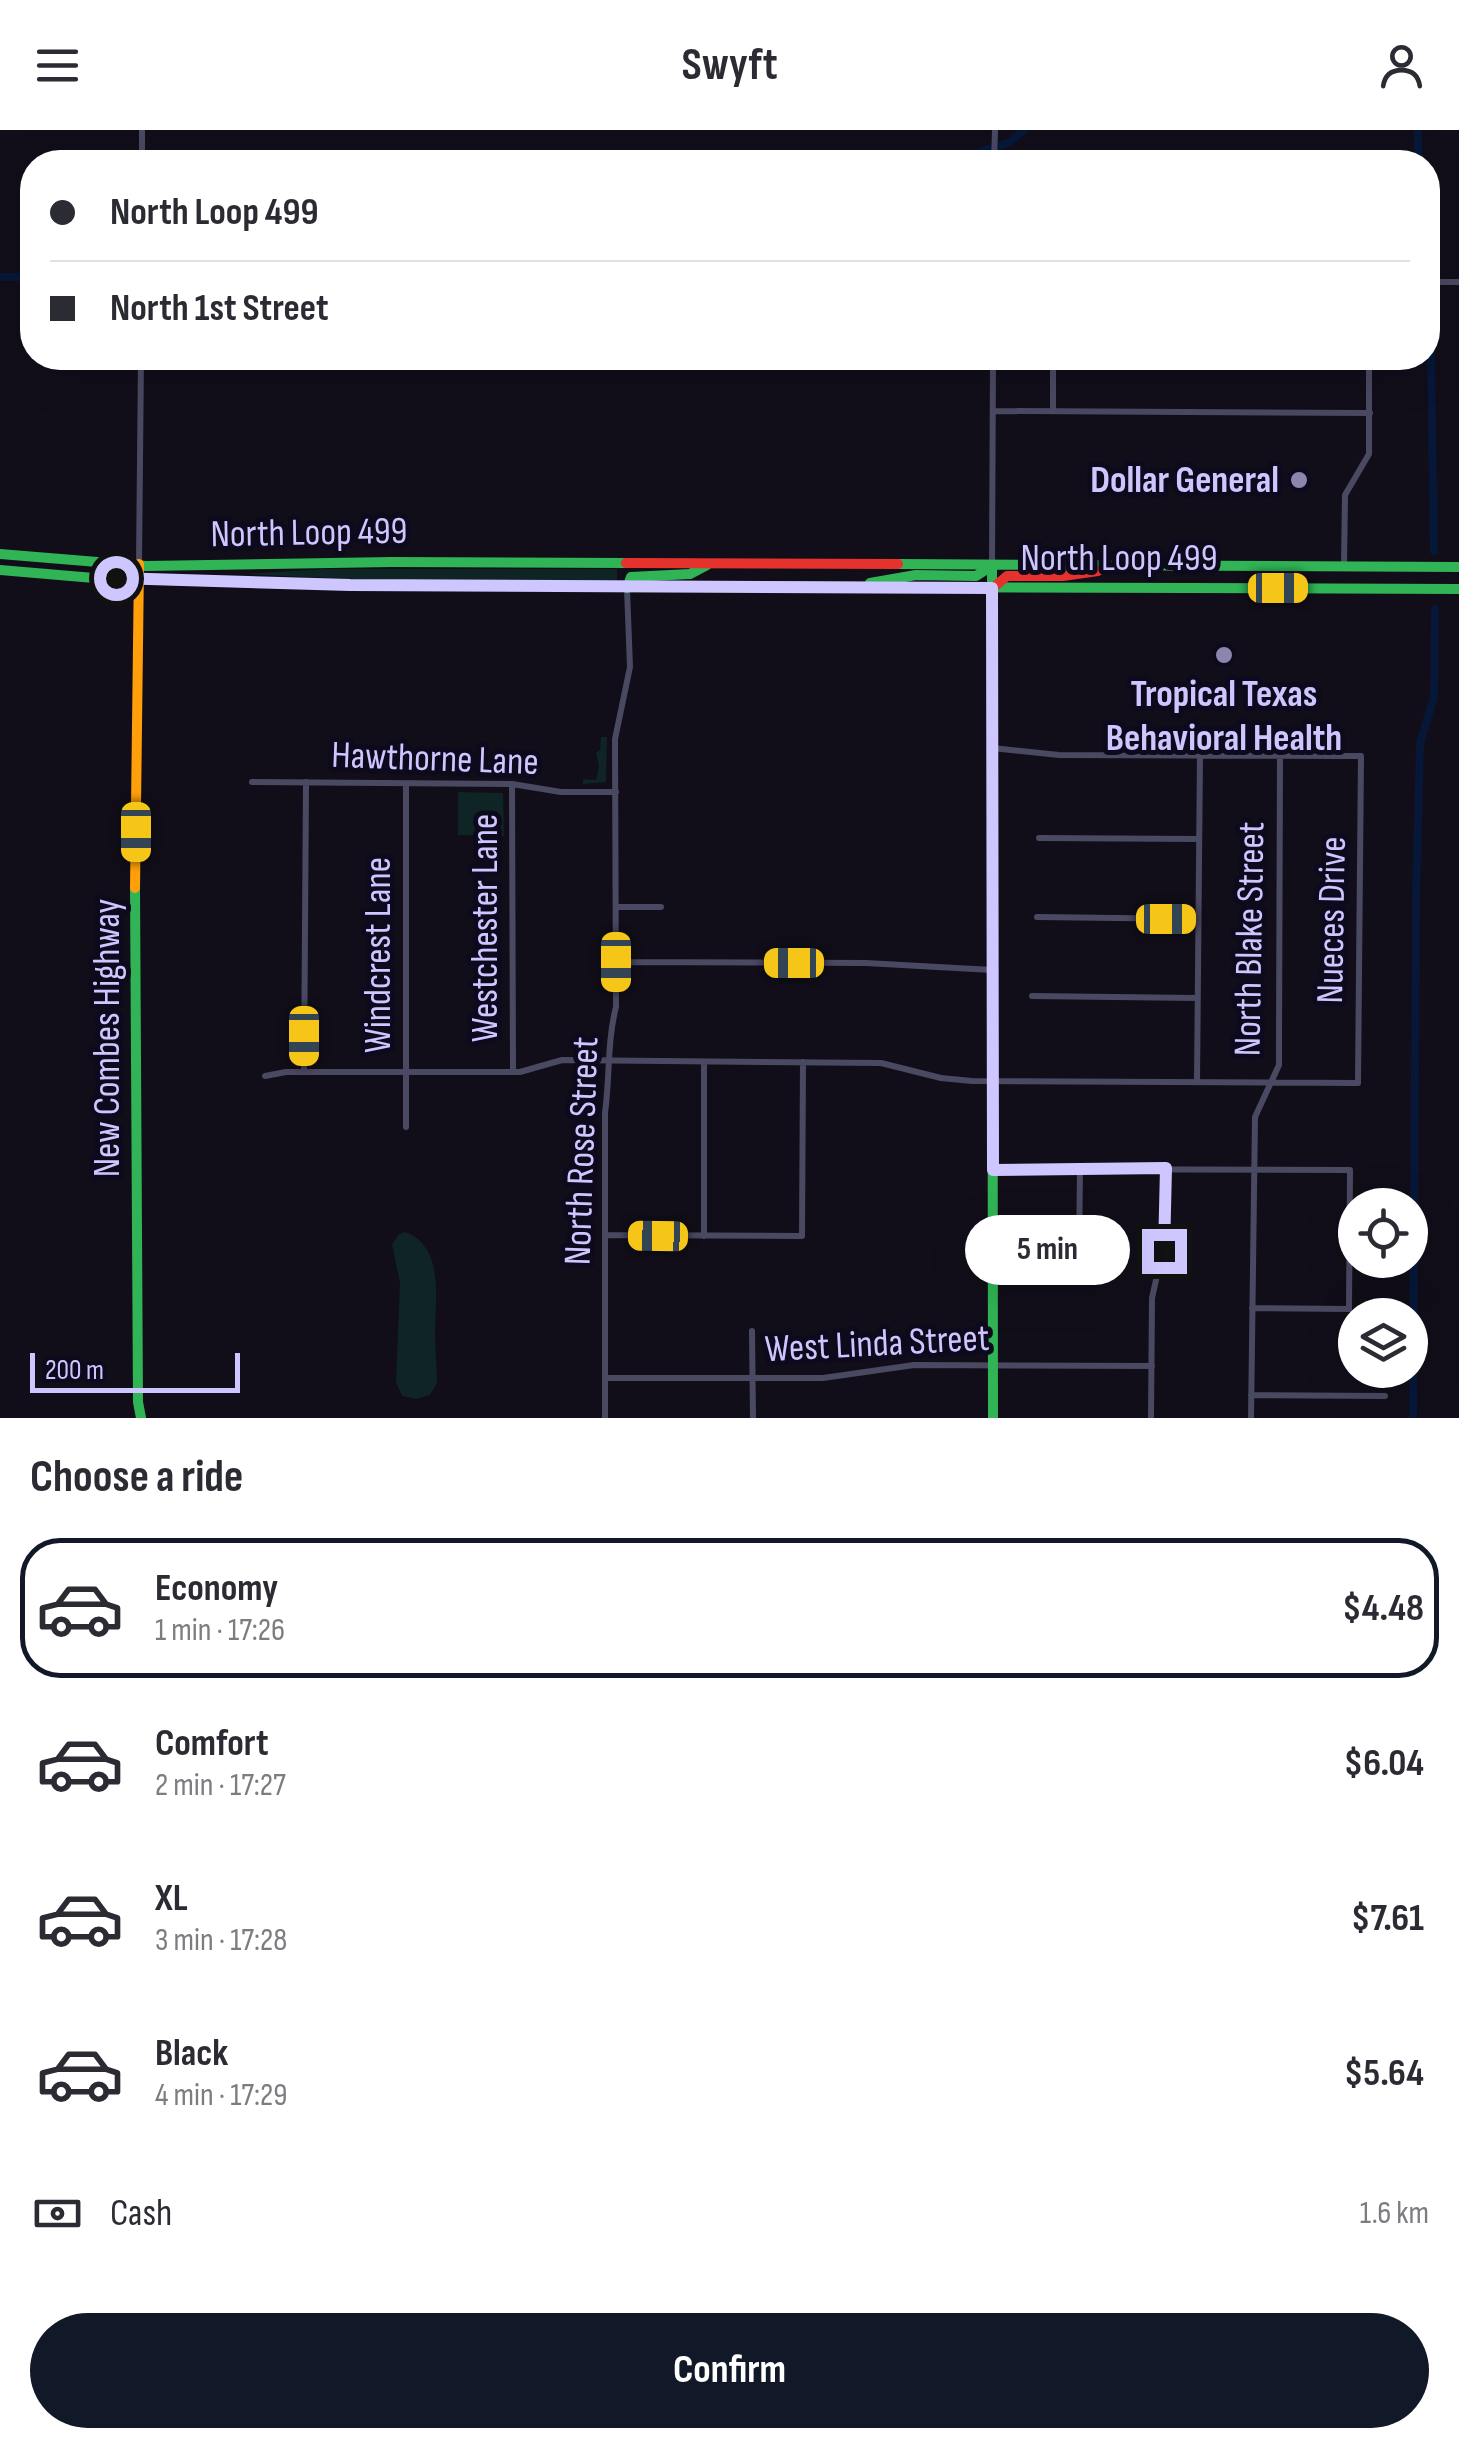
<!DOCTYPE html>
<meta charset="utf-8">
<style>
body{margin:0;font-family:"Sofia Sans Condensed",sans-serif;background:#f2f2f3;color:#2b2b33;height:100vh;display:flex;flex-direction:column;font-size:38px;white-space:nowrap}
*{box-sizing:border-box;margin:0}
p{font-size:32px;color:#7c7c81}
.icon{flex:none;width:55px;height:55px;fill:none;stroke:currentColor;stroke-width:2;stroke-linecap:round;stroke-linejoin:round}
.map{position:relative;height:1288px;overflow:hidden}
.details{display:flex;flex-direction:column;background:#fff;flex:1}
.details>*{flex:none}
.top-card{position:absolute;left:20px;top:20px;width:1420px;height:220px;border-radius:40px;box-shadow:0 10px 40px #0002;display:grid;align-content:center;height:220px;padding:0 30px;background:#fff}
.fabs{position:absolute;left:1338px;top:1058px;display:grid;gap:20px}
.fabs a{display:grid;place-items:center;width:90px;height:90px;border-radius:50%;background:#fff;box-shadow:0 10px 40px #0002;font-size:50px}
.scale{position:absolute;left:30px;bottom:25px;width:210px;box-sizing:border-box;padding-left:10px;border:5px solid #cec6ff;border-top:0;font-size:28px;line-height:35px;white-space:nowrap;color:#cec6ff;-webkit-text-stroke:8px #0e0a1d;paint-order:stroke}
.end{position:absolute;width:45px;height:45px;margin:-22px;border:12px solid #cec6ff;background:#111;box-shadow:0 0 0 5px #111}
.from{border-radius:50%}
.bubble{position:absolute;height:70px;border-radius:35px;background:#fff;box-shadow:0 10px 40px #0002;font-size:32px;font-weight:700;line-height:70px;text-align:center}
.car{position:absolute;width:30px;height:60px;margin:-30px -15px;border-radius:12px;box-shadow:0 0 8px 2px #0007;background:linear-gradient(#f5c518 24%,#345 0 40%,#f5c518 0 76%,#345 0 86%,#f5c518 0)}
.top-card b{display:flex;align-items:center;gap:35px;height:95px;font-size:38px}
.top-card b+b{border-top:2px solid #e1e1e2}
.top-card i{width:25px;height:25px;background:#2b2b33}
ul{padding:0;list-style:none}
li{display:flex;align-items:center;gap:30px;height:140px;margin:0 20px 15px;padding:0 10px;border:5px solid transparent;border-radius:40px}
li div{flex:1}
li b{display:block;font-size:38px}
li em{font-style:normal;font-weight:700}
li.current{border-color:#111827}
li>.icon{width:90px;height:90px;stroke-width:1.5}
h2{padding:0 30px;font-size:45px;line-height:120px}
.pay{display:flex;align-items:center;gap:25px;height:110px;padding:0 30px;font-size:38px}
.pay p{margin-inline-start:auto}
.primary-button{display:flex;gap:20px;margin-top:auto;padding:20px 30px}
.primary-button a{flex:1;height:115px;border-radius:60px;background:#111827;color:#fff;font-size:40px;font-weight:700;line-height:115px;text-align:center}
header{display:flex;justify-content:space-between;align-items:center;height:130px;padding:0 30px;background:#fff;font-size:45px;font-weight:700}
.map>svg:first-child{display:block}
</style>
<header><svg class="icon" aria-label="menu" viewBox="0 0 24 24"><path d="M4 6h16M4 12h16M4 18h16"/></svg>Swyft<svg class="icon" aria-label="person" viewBox="0 0 24 24"><circle cx="12" cy="8" r="4"/><path d="M4 21q1-7 8-7t8 7"/></svg></header>
<div class="map">
<svg width="1459" height="1288" viewBox="0 0 1459 1288">
<rect width="100%" height="100%" fill="#110e19"/>
<path fill="#0e2425" d="M323,439H617V450H371L245,444Z
M601,607H607L606,652L583,654V649L596,650L599,636L596,623L600,620Z
M458,662L503,663L504,706L458,705Z
M405,1102C445,1116 435,1170 435,1204C435,1220 437,1236 437,1253L430,1265L416,1269L402,1266L396,1253L400,1153L392,1114L399,1104Z"/>
<g fill="none" stroke-linecap="round" stroke-linejoin="round">
<path stroke="#061738" stroke-width="8" d="M707,32L729,26H964L1008,13L1024,0
M1418,32V0
M0,147H32
M1430,164L1434,421
M1413,1288L1416,770L1420,614L1434,567L1435,479"/>
<path stroke="#4a4962" stroke-width="6" d="M142,32V0
M994,32L995,0
M1428,152H1459
M1053,228V281
M993,281L1370,283
M139,434L141,228
M992,436L993,228
M1344,436L1345,365L1369,324V228
M252,652L512,654L561,662H616
M406,654V997
M512,654L513,942
M1039,708L1198,709
M616,777H661
M1037,787L1198,789
M616,832L866,833L992,840
M1032,866L1197,868
M304,942L306,652
M265,946L286,942H520L562,930L881,933L941,948L972,951L1358,953L1361,626L1059,625L992,618
M1197,952L1200,624
M993,1039L1350,1040L1349,1179L1252,1178
M605,1105L802,1106L803,932
M704,1106V932
M1079,1124L1080,1038
M752,1201L753,1288
M605,1248H823L914,1235L1152,1236
M1251,1265L1385,1266
M605,1288V983C610,947 607,912 616,877L615,609L630,537L627,459
M1151,1288L1152,1168L1166,1105V1039
M1251,1288L1255,987L1279,935V916L1280,626"/>
<path stroke="#30b455" stroke-width="10" d="M0,424L146,436L392,432L626,433
M898,434L1459,437
M992,436L993,1288
M0,440L94,448L350,455L1459,459
M870,453L916,445L976,446L990,437
M627,458L631,447L690,444L707,435
M135,758L138,1272L141,1288"/>
<path stroke="#ff9f0a" stroke-width="10" d="M135,758L139,434"/>
<path stroke="#e5322d" stroke-width="10" d="M626,433L898,434
M994,457L1007,446H1063L1098,441"/>
</g>
<g fill="none" stroke-linecap="round" stroke-linejoin="round">
<path stroke="#cec6ff" stroke-width="12" d="M116,448L350,455L992,458L993,1040L1166,1038L1164,1121"/>
</g>
<g fill="#8c86ae" stroke="#0e0a1d" stroke-width="4">
<circle cx="1299" cy="350" r="10"/>
<circle cx="1224" cy="525" r="10"/>
</g>
<g text-anchor="middle" dominant-baseline="central" stroke-width="10" stroke-linejoin="round" paint-order="stroke">
<g font-size="38" font-weight="bold" fill="#cec6ff" stroke="#0e0a1d" text-anchor="end">
<text x="1279" y="350">Dollar General</text>
<text x="1224" y="564" text-anchor="middle">Tropical Texas<tspan x="1224" dy="44">Behavioral Health</tspan></text>
</g>
<g font-size="38" fill="#cec6ff" stroke="#0e0a1d">
<text transform="translate(309 403) rotate(-1)">North Loop 499</text>
<text x="1119" y="428">North Loop 499</text>
<text transform="translate(435 629) rotate(2)">Hawthorne Lane</text>
<text transform="translate(1332 790) rotate(-89)">Nueces Drive</text>
<text transform="translate(485 798) rotate(-90)">Westchester Lane</text>
<text transform="translate(1250 809) rotate(-89)">North Blake Street</text>
<text transform="translate(378 825) rotate(-90)">Windcrest Lane</text>
<text transform="translate(107 908) rotate(-90)">New Combes Highway</text>
<text transform="translate(582 1021) rotate(-88)">North Rose Street</text>
<text transform="translate(877 1214) rotate(-3)">West Linda Street</text>
</g>
</g>
</svg>
<div class="fabs">
<a><svg class="icon" aria-label="locate" viewBox="0 0 24 24"><circle cx="12" cy="12" r="6"/><path d="M12 2v4M12 18v4M2 12h4M18 12h4"/></svg></a>
<a><svg class="icon" aria-label="layers" viewBox="0 0 24 24"><path d="M12 4l9 5-9 5-9-5zM3 14l9 5 9-5"/></svg></a>
</div>
<div class="scale">200 m</div>
<i class="end from" style="left:116px;top:448px"></i>
<i class="end" style="left:1164px;top:1121px"></i>
<div class="bubble" style="left:965px;top:1085px;width:165px">5 min</div>
<i class="car" style="left:1278px;top:458px;rotate:90deg"></i>
<i class="car" style="left:136px;top:702px;rotate:180deg"></i>
<i class="car" style="left:1166px;top:789px;rotate:90deg"></i>
<i class="car" style="left:616px;top:832px;rotate:180deg"></i>
<i class="car" style="left:794px;top:833px;rotate:270deg"></i>
<i class="car" style="left:304px;top:906px;rotate:180deg"></i>
<i class="car" style="left:658px;top:1106px;rotate:271deg"></i>
<div class="top-card">
<b><i class="from"></i>North Loop 499</b>
<b><i></i>North 1st Street</b>
</div>
</div>
<section class="details">
<h2>Choose a ride</h2>
<ul>
<li class="current"><svg class="icon" aria-label="car" viewBox="0 0 24 24"><path d="M5 17H2v-5l4-1 3-4h7l3 4 3 1v5h-3M9 17h6M6 11h13"/><circle cx="7" cy="17" r="2"/><circle cx="17" cy="17" r="2"/></svg><div><b>Economy</b><p>1 min · 17:26</p></div><em>$4.48</em></li>
<li><svg class="icon" aria-label="car" viewBox="0 0 24 24"><path d="M5 17H2v-5l4-1 3-4h7l3 4 3 1v5h-3M9 17h6M6 11h13"/><circle cx="7" cy="17" r="2"/><circle cx="17" cy="17" r="2"/></svg><div><b>Comfort</b><p>2 min · 17:27</p></div><em>$6.04</em></li>
<li><svg class="icon" aria-label="car" viewBox="0 0 24 24"><path d="M5 17H2v-5l4-1 3-4h7l3 4 3 1v5h-3M9 17h6M6 11h13"/><circle cx="7" cy="17" r="2"/><circle cx="17" cy="17" r="2"/></svg><div><b>XL</b><p>3 min · 17:28</p></div><em>$7.61</em></li>
<li><svg class="icon" aria-label="car" viewBox="0 0 24 24"><path d="M5 17H2v-5l4-1 3-4h7l3 4 3 1v5h-3M9 17h6M6 11h13"/><circle cx="7" cy="17" r="2"/><circle cx="17" cy="17" r="2"/></svg><div><b>Black</b><p>4 min · 17:29</p></div><em>$5.64</em></li>
</ul>
<div class="pay"><svg class="icon" aria-label="cash" viewBox="0 0 24 24"><path d="M3 7h18v10H3z"/><circle cx="12" cy="12" r="2"/></svg>Cash<p>1.6 km</p></div>
<div class="primary-button"><a>Confirm</a></div>
</section>
